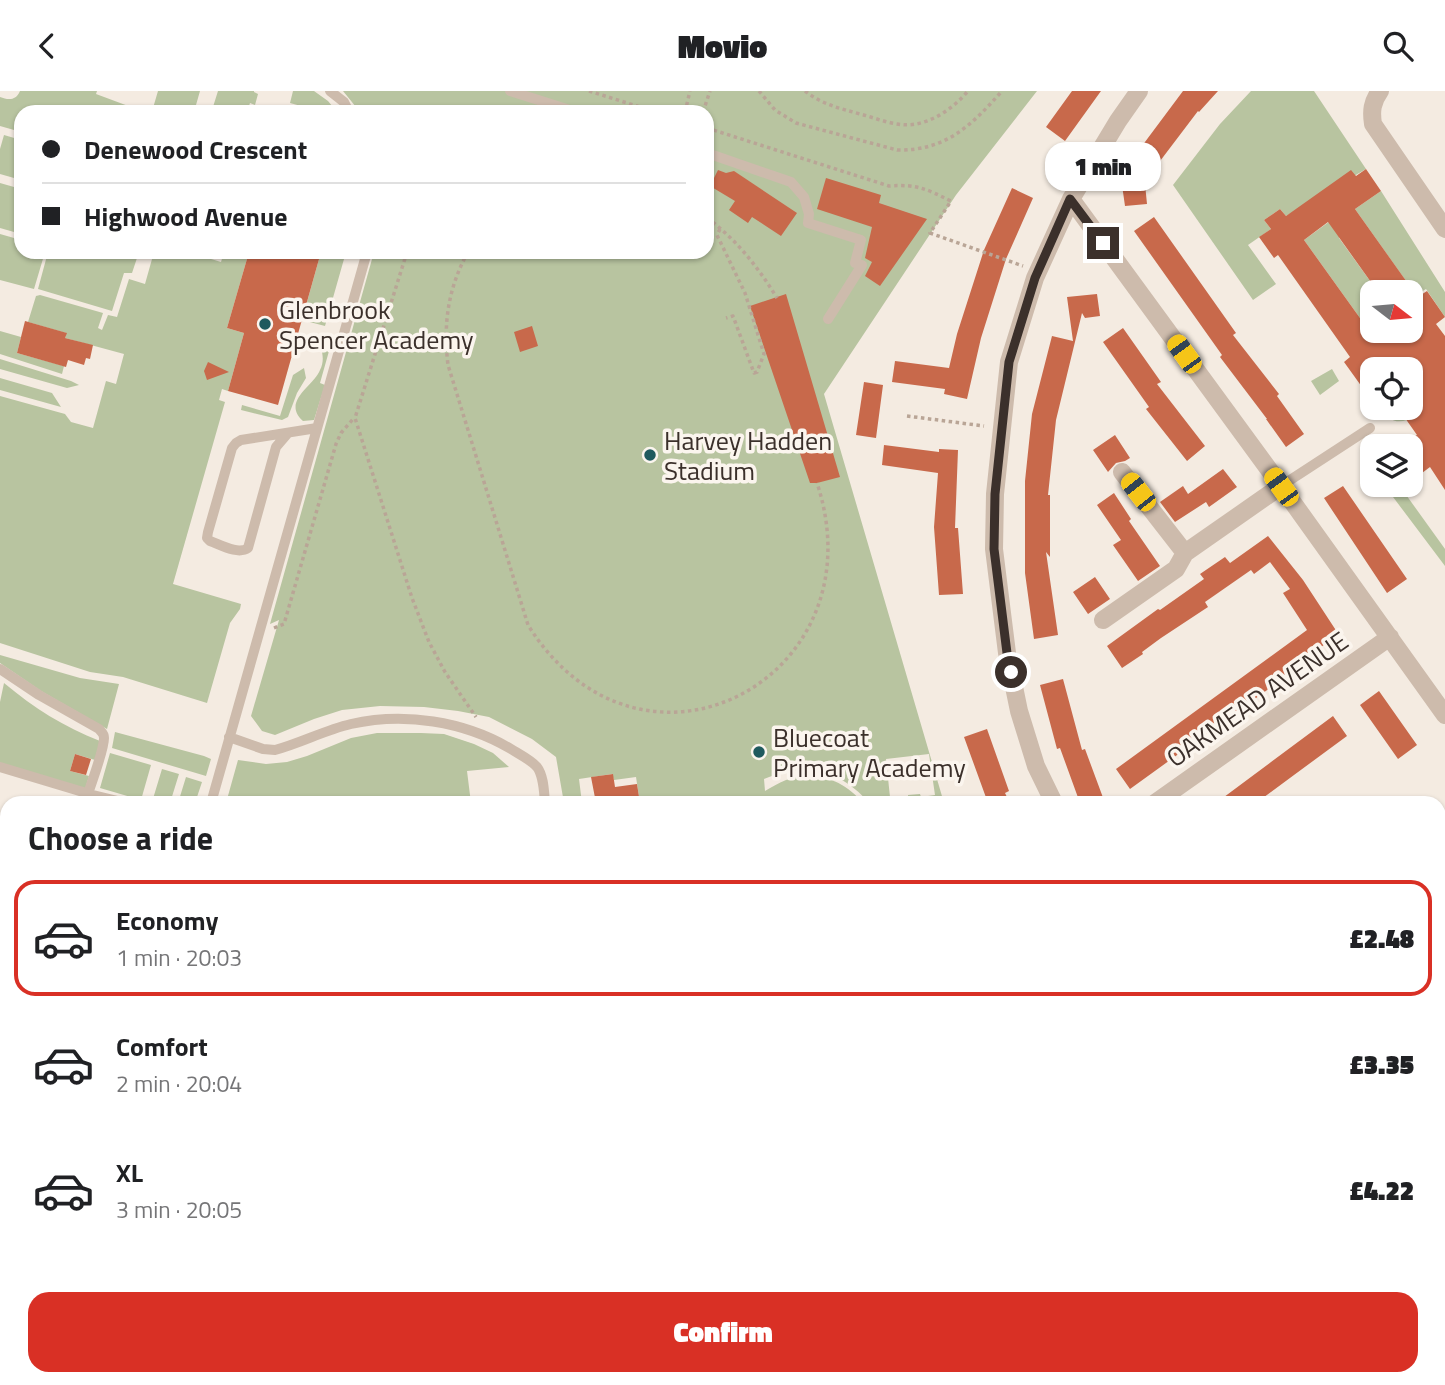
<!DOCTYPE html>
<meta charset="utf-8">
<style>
body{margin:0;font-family:"Titillium Web",sans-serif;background:#f6f6f6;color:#202124;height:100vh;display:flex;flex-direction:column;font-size:26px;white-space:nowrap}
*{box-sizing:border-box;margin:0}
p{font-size:23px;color:#757577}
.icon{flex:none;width:38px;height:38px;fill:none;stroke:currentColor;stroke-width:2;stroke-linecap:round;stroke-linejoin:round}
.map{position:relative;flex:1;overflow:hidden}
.panel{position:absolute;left:0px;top:705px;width:1446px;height:590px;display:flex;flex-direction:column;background:#fff;border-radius:21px 21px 0 0;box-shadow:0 2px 5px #0004}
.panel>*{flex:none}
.top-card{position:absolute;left:14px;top:14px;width:700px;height:154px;border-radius:21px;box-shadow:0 2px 5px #0004;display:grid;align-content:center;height:154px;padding:0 28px;background:#fff}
.needle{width:46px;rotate:106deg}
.controls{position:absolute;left:1360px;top:189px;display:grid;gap:14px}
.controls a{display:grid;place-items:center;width:63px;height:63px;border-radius:14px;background:#fff;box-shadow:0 2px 5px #0004;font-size:35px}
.end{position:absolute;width:32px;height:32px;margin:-16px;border:9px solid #3b302b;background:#fff;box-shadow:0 0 0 4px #fff}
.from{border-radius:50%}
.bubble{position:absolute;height:49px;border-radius:21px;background:#fff;box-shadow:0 2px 5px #0004;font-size:23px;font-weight:800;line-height:49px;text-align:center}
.car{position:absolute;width:21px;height:42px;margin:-21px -10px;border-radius:9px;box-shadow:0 0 5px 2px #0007;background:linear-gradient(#f5c518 24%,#345 0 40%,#f5c518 0 76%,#345 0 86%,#f5c518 0)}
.top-card b{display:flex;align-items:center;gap:24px;height:66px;font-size:26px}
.top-card b+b{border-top:2px solid #e0e0e0}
.top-card i{width:18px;height:18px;background:#202124}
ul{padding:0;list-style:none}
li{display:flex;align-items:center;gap:21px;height:116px;margin:0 14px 10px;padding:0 14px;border:4px solid transparent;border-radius:21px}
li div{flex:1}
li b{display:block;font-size:26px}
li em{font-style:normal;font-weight:800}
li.selected{border-color:#d93025}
li>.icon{width:63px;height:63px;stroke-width:1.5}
h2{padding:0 28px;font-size:32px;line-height:84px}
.button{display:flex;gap:14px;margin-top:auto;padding:14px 28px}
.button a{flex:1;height:80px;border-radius:21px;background:#d93025;color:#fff;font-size:28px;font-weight:800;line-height:80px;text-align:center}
header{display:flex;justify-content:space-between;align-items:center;height:91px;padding:0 28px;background:#fff;font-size:32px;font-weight:800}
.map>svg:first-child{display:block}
</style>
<header><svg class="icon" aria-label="back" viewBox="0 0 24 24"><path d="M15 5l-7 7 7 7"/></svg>Movio<svg class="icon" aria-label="search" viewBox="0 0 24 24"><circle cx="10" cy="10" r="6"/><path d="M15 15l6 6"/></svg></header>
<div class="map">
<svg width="1445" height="1294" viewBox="0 0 1445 1294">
<rect width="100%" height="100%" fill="#f4ebe1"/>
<path fill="#b8c4a0" d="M20,0H97L96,3L139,19L138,21H21V41L0,35V6C8,9 16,10 20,0Z
M158,0H200L196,14L212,19L218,0H254V1L258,3L255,14L250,12L247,21H159L153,17Z
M293,0H314L328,10L337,21H323L290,12Z
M343,0H1037L956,104L824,303L944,712H896L895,709L908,708V704L920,703L921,706L935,704L929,663L886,668L890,706L887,712H869C841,679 805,671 764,688L765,700C772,696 778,692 786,689C815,678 844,689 863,712H640L636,686L614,689L612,683L579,688L582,712H564L556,666L532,648L489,626L458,620L424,616L380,615L342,619L314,628L275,644L262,640L251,625L279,529L270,533L374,161H707V21H360Z
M1251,0H1314L1366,78L1286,125L1280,118L1264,129L1271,138L1248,154L1276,193L1253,209L1173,94L1220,33Z
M4,44L21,49V89L0,83V58Z
M0,92L21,98V143L0,137Z
M1381,100L1445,201V226L1426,198L1416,204L1355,118Z
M1344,120L1339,147L1378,201H1372V239L1370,241L1304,149Z
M0,143L21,149V161H45L34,198L0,189Z
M48,161H87L100,164L112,161H133L137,167L132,182H124L112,220L38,198Z
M154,161H188L221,171L224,161H249L227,237L244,242L228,300L222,298L219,309L225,311L173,493L241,513L240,518L230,532L207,612L123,586L90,581L0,552V305L65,323L71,331L93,337L106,290L116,293L124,263L65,247L66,242L28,231L36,205L40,204L103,222L98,237L102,239L108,224L117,226L129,188L145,193Z
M321,161H346L325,235L302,229Z
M0,240L21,246L17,262L64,275L62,283L0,263Z
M331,253L320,292L325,294L314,329L303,330C281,310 314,295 320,279C324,271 323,264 321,257Z
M0,268L71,290L79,294L67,297L0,278Z
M304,277L306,287L297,302L288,326L282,329L241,319L242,314L280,325L293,284Z
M1332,278L1339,290L1320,304L1311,290Z
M0,287L52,302L61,316L0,299Z
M1382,317H1398L1407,329C1396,333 1386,328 1382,317Z
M1384,394H1399L1445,458V475Z
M0,564L80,587L119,593L107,638L41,600L0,572Z
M4,592C34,617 64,636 100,650L95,669L75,663L70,680L89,685L85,699L0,673V611Z
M115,641L204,665L211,668L206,685L112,657Z
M377,642H421L444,643L474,653L493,662L509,676L467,680L471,712H226L238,669L266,673L287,671L307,665L351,647Z
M110,662L151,674L141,709L100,697Z
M162,678L179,683L170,712L152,711Z
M186,686L202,691L195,712H178Z
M0,844L7,849V889L0,885Z
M1445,882V1294H945L952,1288H1438V887Z
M0,903L7,904V956L0,954Z
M7,1139V1172L5,1178L0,1180V1151L4,1152Z
M7,1197V1288H428V1294H0V1200Z
M645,1288H710L716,1294H645Z"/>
<path fill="#c8694b" d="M1072,0H1101L1065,50L1046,36Z
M1183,0H1218L1199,21L1198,20L1154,78L1136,63Z
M1366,78L1381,100L1355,118L1414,201H1378L1328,131L1304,149L1370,241L1410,240V211L1427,200L1445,226L1436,233L1445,245V399L1430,376L1422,382L1410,366V348L1417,344L1398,317H1410V278H1372V289L1362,296L1344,271L1350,266L1278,164L1274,167L1259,146L1271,138L1264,129L1280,118L1286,125L1351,79L1356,85Z
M718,79L726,82L734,80L797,122L781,145L752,126L748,132L729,119L735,110L710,95Z
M1144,83L1147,113L1125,115L1122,94H1124L1123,85Z
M826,87L881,104L879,112L927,128L880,195L865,185L872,171L865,167L872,136L817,118Z
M1012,97L1033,107L1006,168L981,247L967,308L944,303L945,298L892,291L895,270L949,277L957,243L984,159Z
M1154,126L1236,242L1233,244L1279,303L1277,305L1304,343L1286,356L1266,328H1267L1220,266L1222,264L1134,140Z
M249,161H321L278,314L228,300L244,242L227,237Z
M786,203L840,386L817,392H810L750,215Z
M1097,203L1100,225L1085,227L1082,222L1056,329L1048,404H1050V466L1046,461L1058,544L1034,548L1025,482V390L1032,323L1052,245L1073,250L1067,206Z
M25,230L67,242L65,247L93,254L90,268L86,267L84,274L68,269L66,276L17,262Z
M532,235L538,255L520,261L514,241Z
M1123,237L1161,291L1157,293L1205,355L1187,370L1146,318L1149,316L1103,251Z
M208,271L229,281L207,289L204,280Z
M864,291L883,294L876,347L856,344Z
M1115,344L1130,367L1125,370L1116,372L1108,381L1093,359Z
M884,354L939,361V358L958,359L955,437H958L963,503L939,504L934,436L938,382L882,374Z
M1223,378L1237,396L1209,416L1206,411L1175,431L1160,411L1183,395L1188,403Z
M1343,395L1407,488L1387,502L1324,407Z
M1114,402L1131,428L1129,430L1160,475L1138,490L1113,454L1121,449L1097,414Z
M1268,445L1303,489L1339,544L1303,568L1305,571L1274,594L1130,698L1116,678L1307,539L1283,502L1290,498L1270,471L1254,483L1251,479L1205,511L1208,516L1161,547L1142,561L1143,563L1122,577L1107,555L1158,518L1160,519L1204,488L1200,483L1225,466L1230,472Z
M1095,486L1110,508L1088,523L1073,501Z
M1063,588L1082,659L1085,658L1105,712H1080L1060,657L1057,658L1040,594Z
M1379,600L1417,654L1398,668L1360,614Z
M1333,625L1347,645L1294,684L1256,712H1216Z
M987,638L1009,700L1005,702L1010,712H988L964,646Z
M75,663L91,668L86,684L70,680Z
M613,683L615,696L637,693L640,712H596L591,686Z"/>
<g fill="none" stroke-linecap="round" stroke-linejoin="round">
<path stroke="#b9a596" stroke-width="3.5" stroke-dasharray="3.5 3.5" stroke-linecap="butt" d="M589,0L656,21
M759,0L775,19L796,32L897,59C946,60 972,34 1002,0
M805,0C823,14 839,17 860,23C872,26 884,31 897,33C924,38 951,20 968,0
M685,21L690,0
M703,21L710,0
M707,37L889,95C918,93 926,98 951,110L930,142L1023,175
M707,127C736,148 758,176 777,207
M720,138L717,144L745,202L764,263L757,281L754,282L733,225L726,227
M407,161L355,327L412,507L429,551L445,581L476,626
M468,161C448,197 443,233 448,274L528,534C641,715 882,588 817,392
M907,325L984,335
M274,537L284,533L336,353L341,342L354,327
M1438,925L1445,926
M1438,1175L1445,1170
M1438,1204L1445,1210"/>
<path stroke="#cdbbac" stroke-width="10" d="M330,0L344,11L349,21
M510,0L576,21
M707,62L791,91L804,106L809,123L808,132L861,149L855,172L862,174L828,228
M288,342L276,356L248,457C238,464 221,454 210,450L207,447L208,441L232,357L236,352L241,349L317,337
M1281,395L1370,337
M0,578L39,604L99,638C102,642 104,642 104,647C104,659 92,690 88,703
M229,646L263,658L275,659C301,652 325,639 351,633C404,621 464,630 511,658C519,663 531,669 537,676C544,685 544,702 545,712
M0,676L93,704L126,712
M211,712L367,161
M0,1185L7,1182"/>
<path stroke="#cdbbac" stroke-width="18" d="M1380,0C1372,11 1371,20 1373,33L1445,138
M1071,108L1281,395L1445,624
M1122,381L1185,462
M1103,529L1176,478L1185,462L1281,395
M1054,712L1036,675L1019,620L1007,562L994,458L995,403L1009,271L1035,187L1071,108L1118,30L1139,0
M1155,712L1390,546
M623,1288V1294"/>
<path stroke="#a18a7d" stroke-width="18" d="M1438,745L1445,740
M1438,770L1445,766
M768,1294L775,1288
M790,1294L797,1288"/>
</g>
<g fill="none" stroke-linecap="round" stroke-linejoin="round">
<path stroke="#3b302b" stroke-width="9" d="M1011,581L1007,562L994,458L995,403L1009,271L1035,187L1070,108L1103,152"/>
</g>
<g fill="#1f5a5e" stroke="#fbf5ee" stroke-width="2.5">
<circle cx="265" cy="233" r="7"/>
<circle cx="650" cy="364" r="7"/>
<circle cx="759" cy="661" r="7"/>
</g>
<g text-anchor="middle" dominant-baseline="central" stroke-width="7" stroke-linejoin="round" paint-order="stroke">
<g font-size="26" fill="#3b302b" stroke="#fbf5ee" text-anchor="start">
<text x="279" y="218">Glenbrook<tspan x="279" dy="30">Spencer Academy</tspan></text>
<text x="664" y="349">Harvey Hadden<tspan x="664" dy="30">Stadium</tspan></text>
<text x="773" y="646">Bluecoat<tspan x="773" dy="30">Primary Academy</tspan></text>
</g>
<g font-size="26" fill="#3b302b" stroke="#fbf5ee">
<text transform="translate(1257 608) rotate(-35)">OAKMEAD AVENUE</text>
</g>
</g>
</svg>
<div class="controls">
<a><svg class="needle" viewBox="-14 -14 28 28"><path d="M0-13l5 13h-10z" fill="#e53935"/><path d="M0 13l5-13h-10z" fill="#757577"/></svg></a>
<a><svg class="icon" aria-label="locate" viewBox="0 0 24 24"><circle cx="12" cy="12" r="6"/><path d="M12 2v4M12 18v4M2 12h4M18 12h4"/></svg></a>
<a><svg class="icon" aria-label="layers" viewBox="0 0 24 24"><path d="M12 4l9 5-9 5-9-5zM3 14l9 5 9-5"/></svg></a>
</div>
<i class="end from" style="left:1011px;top:581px"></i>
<i class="end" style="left:1103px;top:152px"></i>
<div class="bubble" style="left:1045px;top:51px;width:116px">1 min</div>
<i class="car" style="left:1184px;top:263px;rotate:324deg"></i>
<i class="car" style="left:1281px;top:396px;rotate:324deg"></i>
<i class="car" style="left:1138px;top:401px;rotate:322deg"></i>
<div class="top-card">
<b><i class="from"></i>Denewood Crescent</b>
<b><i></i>Highwood Avenue</b>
</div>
<section class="panel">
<h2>Choose a ride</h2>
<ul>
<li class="selected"><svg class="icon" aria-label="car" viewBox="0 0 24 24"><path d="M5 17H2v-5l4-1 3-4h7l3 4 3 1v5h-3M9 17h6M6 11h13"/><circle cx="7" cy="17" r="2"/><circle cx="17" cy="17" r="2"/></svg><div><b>Economy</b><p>1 min · 20:03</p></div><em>£2.48</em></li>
<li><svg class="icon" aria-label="car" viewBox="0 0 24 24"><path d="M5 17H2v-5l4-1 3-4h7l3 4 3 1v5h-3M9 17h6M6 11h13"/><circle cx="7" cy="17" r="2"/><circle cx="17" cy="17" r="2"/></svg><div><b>Comfort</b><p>2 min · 20:04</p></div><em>£3.35</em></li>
<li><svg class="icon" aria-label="car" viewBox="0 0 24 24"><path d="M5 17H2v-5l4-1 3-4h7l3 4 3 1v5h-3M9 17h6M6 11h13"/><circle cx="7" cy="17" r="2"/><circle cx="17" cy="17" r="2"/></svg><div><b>XL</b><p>3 min · 20:05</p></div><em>£4.22</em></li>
</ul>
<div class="button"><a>Confirm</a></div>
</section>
</div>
